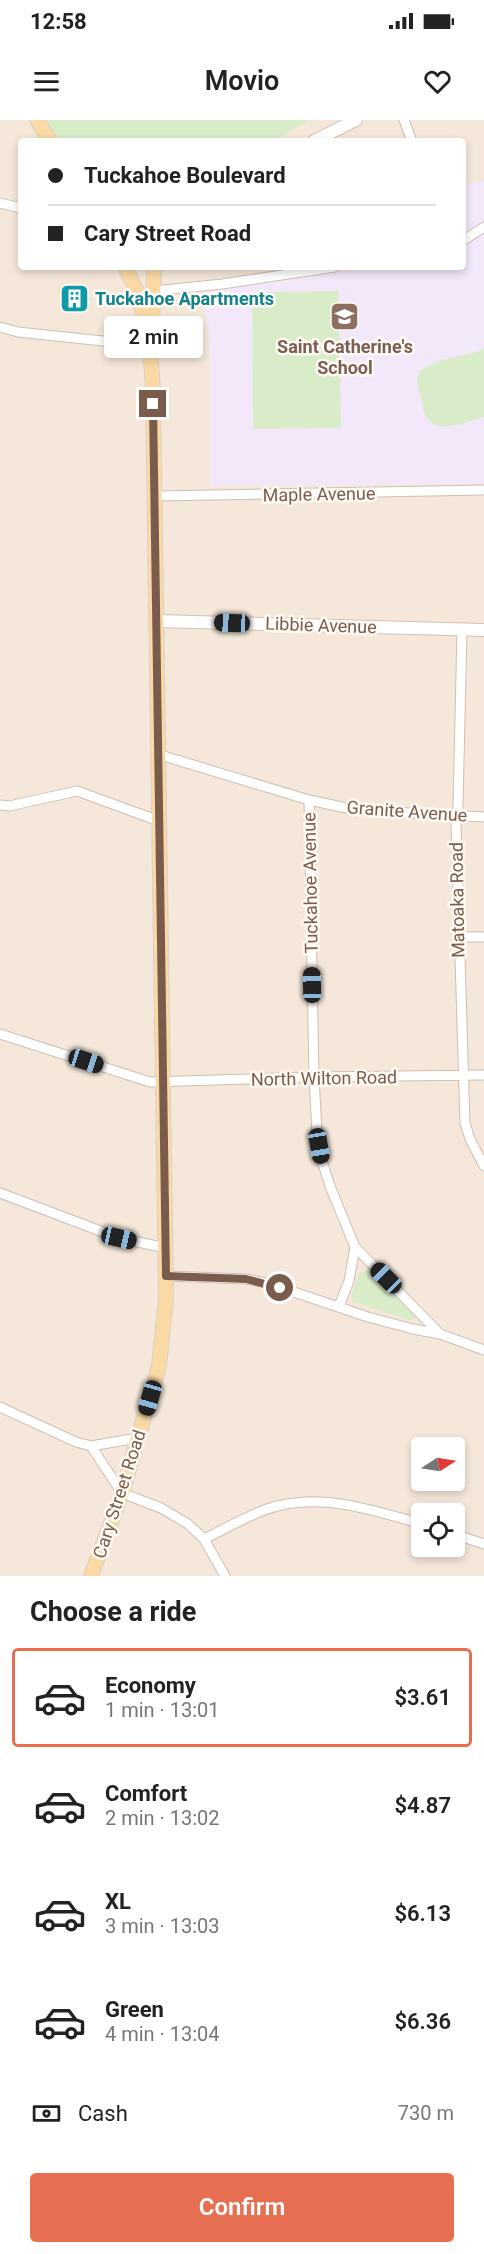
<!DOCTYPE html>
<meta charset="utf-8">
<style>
body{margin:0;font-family:Roboto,sans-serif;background:#f6f6f6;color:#222;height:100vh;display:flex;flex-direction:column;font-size:22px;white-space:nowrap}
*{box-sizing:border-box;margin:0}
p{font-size:20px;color:#767676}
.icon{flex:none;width:33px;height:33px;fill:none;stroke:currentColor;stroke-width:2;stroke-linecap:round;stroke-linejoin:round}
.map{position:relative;height:1456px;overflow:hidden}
.side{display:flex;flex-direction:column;background:#fff;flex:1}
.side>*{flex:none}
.top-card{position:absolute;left:18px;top:18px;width:448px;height:132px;border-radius:6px;box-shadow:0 3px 9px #0003;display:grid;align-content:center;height:132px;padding:0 30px;background:#fff}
.needle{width:39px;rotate:78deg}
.controls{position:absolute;left:411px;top:1317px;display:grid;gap:12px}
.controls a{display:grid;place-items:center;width:54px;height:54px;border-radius:6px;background:#fff;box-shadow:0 3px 9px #0003;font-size:30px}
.end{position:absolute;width:27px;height:27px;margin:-14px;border:8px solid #7a5c4d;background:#fff;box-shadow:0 0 0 3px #fff}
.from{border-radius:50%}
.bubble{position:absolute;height:42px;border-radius:6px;background:#fff;box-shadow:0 3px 9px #0003;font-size:20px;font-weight:600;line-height:42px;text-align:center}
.car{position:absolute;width:18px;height:36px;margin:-18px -9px;border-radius:8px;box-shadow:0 0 4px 2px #0007;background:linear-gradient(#222 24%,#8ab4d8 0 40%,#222 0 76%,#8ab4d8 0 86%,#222 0)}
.top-card b{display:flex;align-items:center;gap:21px;height:57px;font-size:22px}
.top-card b+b{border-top:2px solid #e0e0e0}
.top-card i{width:15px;height:15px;background:#222}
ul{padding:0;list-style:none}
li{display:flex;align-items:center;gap:18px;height:99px;margin:0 12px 9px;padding:0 18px;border:3px solid transparent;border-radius:6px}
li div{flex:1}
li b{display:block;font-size:22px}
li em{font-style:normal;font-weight:600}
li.current{border-color:#e76f51}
li>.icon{width:54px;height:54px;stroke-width:1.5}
h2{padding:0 30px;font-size:27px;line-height:72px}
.pay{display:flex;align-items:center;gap:15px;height:66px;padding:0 30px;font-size:22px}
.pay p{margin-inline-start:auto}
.action{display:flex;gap:12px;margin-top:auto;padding:12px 30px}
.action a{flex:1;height:69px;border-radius:6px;background:#e76f51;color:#fff;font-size:24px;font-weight:600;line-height:69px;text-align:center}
.status{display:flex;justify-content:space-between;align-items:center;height:42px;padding:0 30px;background:#fff;direction:ltr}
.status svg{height:16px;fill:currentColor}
header{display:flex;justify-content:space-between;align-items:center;height:78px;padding:0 30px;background:#fff;font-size:27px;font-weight:600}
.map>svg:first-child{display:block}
</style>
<div class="status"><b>12:58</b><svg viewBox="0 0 49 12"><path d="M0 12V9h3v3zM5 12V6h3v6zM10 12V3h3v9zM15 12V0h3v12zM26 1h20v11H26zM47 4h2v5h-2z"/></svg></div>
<header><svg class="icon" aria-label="menu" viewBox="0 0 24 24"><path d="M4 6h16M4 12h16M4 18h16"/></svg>Movio<svg class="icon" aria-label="heart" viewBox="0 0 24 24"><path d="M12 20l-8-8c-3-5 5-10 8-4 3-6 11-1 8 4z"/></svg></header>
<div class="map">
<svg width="484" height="1456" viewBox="0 0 484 1456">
<rect width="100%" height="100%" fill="#fdf6ec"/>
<path fill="#f5e8da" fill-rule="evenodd" d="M0,0H46L58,21H21V147H464V21H274L309,0H484V1456H0ZM422,1328H454V1360H422ZM422,1394H454V1426H422Z"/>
<path fill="#f3e8fa" d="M484,61V364L210,366V224L201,170L379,147H464V65Z"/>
<path fill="#d8ecc9" d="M46,0H309L274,21H58Z
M338,171L341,308L253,309L252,172Z
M484,227V297C469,301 436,316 426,296C423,291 422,283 421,277C418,267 414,260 421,250L442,240L480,231Z
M369,1150L416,1195L413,1201L353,1182L351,1175L360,1153Z"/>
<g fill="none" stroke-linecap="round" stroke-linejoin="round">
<defs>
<path id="street" d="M404,0L412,21
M0,83L21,88
M464,120L484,107
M154,171L222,164L335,147
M0,207L18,212L150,226
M155,376L484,370
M462,509L458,686L456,705L465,1003L470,1019L484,1046
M157,634L309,680L356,690L484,697
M309,680L314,957L317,1011L322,1041L330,1066L355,1127L440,1214
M0,685L9,686L77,671L159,701
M458,817H484
M0,914L150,962L314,957L484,955
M0,1073L119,1118L166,1128
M166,1156L246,1159L267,1163L368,1197L413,1209L440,1214L484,1230
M339,1186L349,1161L355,1127
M0,1287L76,1322L91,1326L137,1318
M91,1326L122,1373L161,1388L188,1404L204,1419L225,1456
M454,1414L484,1424
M204,1419C225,1409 245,1397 267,1389C319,1371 372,1390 422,1404"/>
<path id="secondary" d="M314,21L356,0
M158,501L484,510"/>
<path id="primary" d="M37,0L50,21
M152,212L154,147
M91,1456L122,1373L159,1246L166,1179L153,273C151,229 147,186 125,147"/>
</defs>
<use href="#street" stroke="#d1beb0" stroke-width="11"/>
<use href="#secondary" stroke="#d6c0b0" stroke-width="14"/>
<use href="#primary" stroke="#dad1cd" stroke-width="16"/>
<use href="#street" stroke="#fff" stroke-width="9"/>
<use href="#secondary" stroke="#fff" stroke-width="12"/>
<use href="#primary" stroke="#fbd9a5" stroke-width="14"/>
</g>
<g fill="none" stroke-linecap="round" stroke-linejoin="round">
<path stroke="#7a5c4d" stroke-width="8" d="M153,284L166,1156L246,1159L280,1168"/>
</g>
<defs>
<symbol id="building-square" viewBox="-11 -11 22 22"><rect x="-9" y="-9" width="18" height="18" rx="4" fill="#0f9aa8" stroke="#fffaf3"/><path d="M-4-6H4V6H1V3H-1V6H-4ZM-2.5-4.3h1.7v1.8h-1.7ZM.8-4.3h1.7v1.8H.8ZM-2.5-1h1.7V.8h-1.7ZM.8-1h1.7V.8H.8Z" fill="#fff"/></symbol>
<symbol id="school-square" viewBox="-11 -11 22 22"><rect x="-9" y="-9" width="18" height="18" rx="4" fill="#8d6e63" stroke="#fffaf3"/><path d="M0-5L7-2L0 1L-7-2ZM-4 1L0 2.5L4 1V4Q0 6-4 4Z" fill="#fff"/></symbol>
</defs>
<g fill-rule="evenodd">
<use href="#building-square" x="58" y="162" width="33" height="33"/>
<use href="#school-square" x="328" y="180" width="33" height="33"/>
</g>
<g text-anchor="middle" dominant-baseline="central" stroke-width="5" stroke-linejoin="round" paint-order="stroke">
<g font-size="18" font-weight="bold" fill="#0d838f" stroke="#fffaf3" text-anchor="start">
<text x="95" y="178">Tuckahoe Apartments</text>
</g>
<g font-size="18" font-weight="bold" fill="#785e54" stroke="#fffaf3">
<text x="345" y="226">Saint Catherine's<tspan x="345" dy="21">School</tspan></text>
</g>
<g font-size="18" fill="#7a5c4d" stroke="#fffaf3">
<text transform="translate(319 374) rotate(-1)">Maple Avenue</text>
<text transform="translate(321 505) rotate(2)">Libbie Avenue</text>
<text transform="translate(407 691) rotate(4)">Granite Avenue</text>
<text transform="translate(310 763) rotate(-91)">Tuckahoe Avenue</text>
<text transform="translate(457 780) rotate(-91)">Matoaka Road</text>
<text transform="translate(324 958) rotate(-1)">North Wilton Road</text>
<text transform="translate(119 1374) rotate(-72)">Cary Street Road</text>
</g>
</g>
</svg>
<div class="controls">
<a><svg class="needle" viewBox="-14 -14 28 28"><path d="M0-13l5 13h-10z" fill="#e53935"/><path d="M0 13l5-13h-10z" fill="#767676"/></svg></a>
<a><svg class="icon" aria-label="locate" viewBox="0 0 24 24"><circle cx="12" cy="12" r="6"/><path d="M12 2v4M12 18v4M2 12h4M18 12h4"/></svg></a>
</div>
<i class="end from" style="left:280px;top:1168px"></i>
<i class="end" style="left:153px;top:284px"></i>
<div class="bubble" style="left:104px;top:196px;width:99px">2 min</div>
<i class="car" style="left:232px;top:503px;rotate:272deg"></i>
<i class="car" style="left:312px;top:865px;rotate:359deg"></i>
<i class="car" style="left:86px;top:941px;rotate:108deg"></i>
<i class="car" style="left:319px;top:1026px;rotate:170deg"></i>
<i class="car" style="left:119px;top:1118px;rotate:103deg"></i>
<i class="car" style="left:386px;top:1158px;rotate:315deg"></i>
<i class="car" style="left:150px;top:1278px;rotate:196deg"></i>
<div class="top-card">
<b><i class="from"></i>Tuckahoe Boulevard</b>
<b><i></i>Cary Street Road</b>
</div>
</div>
<section class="side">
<h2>Choose a ride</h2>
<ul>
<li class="current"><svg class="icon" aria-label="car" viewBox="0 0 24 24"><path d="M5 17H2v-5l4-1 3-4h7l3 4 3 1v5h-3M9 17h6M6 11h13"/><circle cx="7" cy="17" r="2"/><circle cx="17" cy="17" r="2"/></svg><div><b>Economy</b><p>1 min · 13:01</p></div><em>$3.61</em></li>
<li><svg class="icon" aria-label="car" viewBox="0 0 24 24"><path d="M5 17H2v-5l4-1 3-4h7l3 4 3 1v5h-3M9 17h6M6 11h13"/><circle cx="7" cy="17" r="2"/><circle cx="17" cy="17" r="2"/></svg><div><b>Comfort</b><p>2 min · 13:02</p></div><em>$4.87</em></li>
<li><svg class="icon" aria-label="car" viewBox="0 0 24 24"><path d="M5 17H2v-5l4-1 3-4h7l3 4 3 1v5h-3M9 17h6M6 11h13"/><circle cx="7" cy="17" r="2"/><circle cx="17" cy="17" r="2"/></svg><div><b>XL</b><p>3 min · 13:03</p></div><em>$6.13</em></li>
<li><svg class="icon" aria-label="car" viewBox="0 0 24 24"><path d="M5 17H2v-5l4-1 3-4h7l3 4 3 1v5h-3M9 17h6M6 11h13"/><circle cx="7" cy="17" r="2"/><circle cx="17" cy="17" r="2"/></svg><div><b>Green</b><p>4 min · 13:04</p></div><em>$6.36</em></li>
</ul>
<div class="pay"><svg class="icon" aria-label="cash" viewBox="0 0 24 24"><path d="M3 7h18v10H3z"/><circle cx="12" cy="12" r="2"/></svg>Cash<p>730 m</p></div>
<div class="action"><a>Confirm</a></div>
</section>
